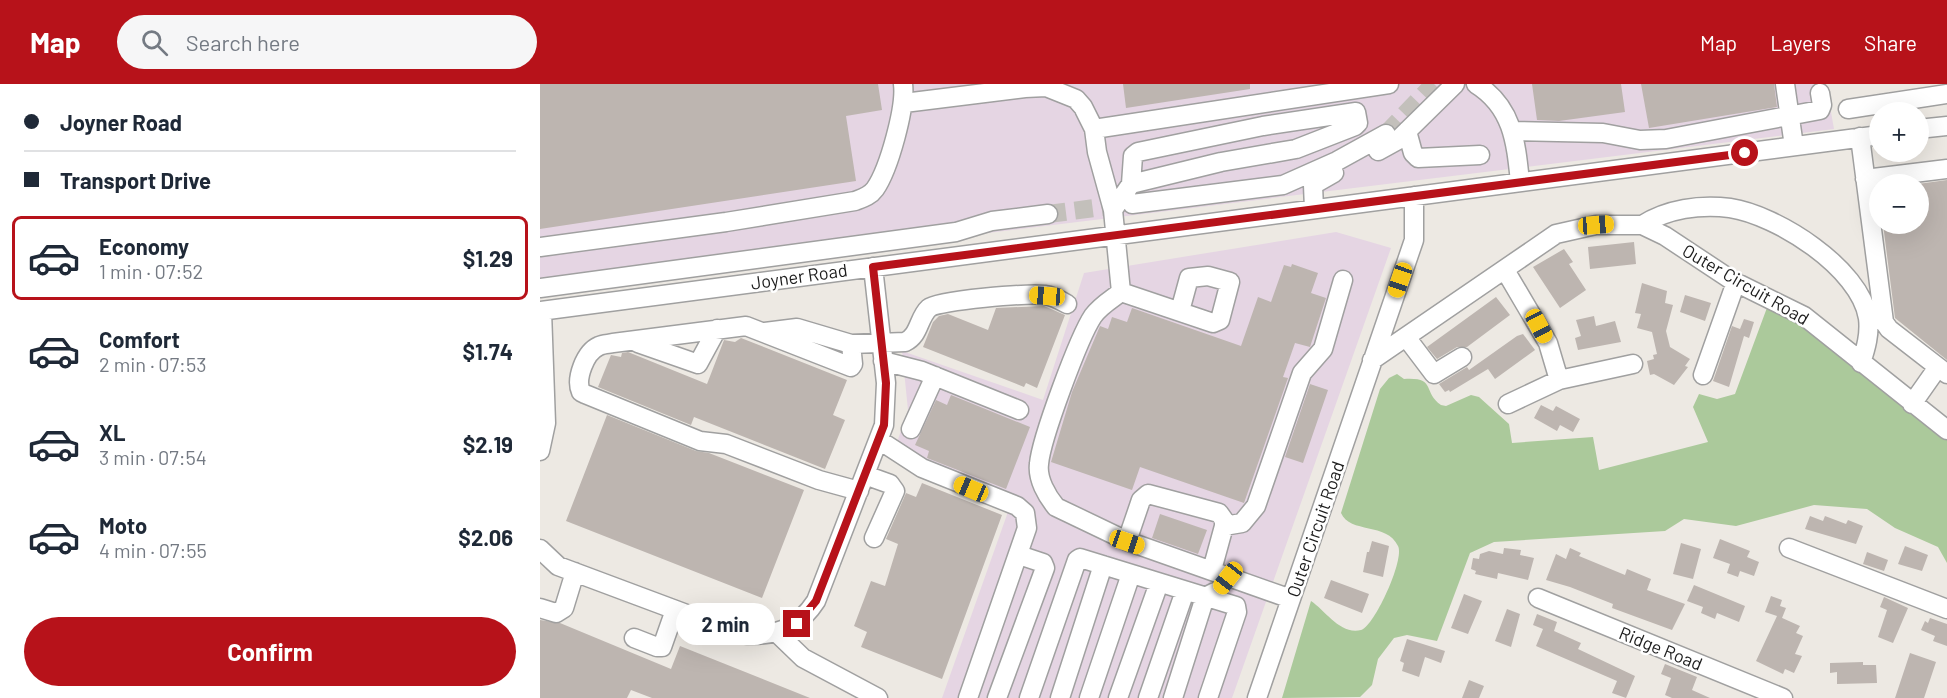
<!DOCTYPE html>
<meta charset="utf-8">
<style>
body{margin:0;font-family:Barlow,sans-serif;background:#f6f6f7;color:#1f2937;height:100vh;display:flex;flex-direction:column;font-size:22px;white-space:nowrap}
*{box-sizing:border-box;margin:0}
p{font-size:20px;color:#747a83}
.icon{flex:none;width:33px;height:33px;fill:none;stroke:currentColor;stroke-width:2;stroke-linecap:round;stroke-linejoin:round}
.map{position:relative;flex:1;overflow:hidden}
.panel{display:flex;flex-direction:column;background:#fff;width:540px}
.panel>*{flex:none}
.hud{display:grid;align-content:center;height:132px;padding:0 24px;background:#fff}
.buttons{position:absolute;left:1329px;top:18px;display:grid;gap:12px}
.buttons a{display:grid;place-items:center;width:60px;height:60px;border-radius:50%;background:#fff;box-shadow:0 6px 24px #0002;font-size:30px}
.end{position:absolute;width:27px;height:27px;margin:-14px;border:8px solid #b7121a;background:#fff;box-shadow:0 0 0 3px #fff}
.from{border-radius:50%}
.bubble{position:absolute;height:42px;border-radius:21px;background:#fff;box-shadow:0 6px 24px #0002;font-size:20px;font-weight:700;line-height:42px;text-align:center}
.car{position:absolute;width:18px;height:36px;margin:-18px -9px;border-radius:8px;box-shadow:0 0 4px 2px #0007;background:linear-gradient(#f5c518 24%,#345 0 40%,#f5c518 0 76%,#345 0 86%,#f5c518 0)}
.hud b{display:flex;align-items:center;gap:21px;height:57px;font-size:22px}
.hud b+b{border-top:2px solid #e0e1e3}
.hud i{width:15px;height:15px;background:#1f2937}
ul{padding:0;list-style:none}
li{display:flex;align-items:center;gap:18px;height:84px;margin:0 12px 9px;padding:0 12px;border:3px solid transparent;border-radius:9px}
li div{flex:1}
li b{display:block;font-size:22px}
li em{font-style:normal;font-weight:700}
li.on{border-color:#b7121a}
li>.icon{width:54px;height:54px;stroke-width:1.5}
.button{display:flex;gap:12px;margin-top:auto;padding:12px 24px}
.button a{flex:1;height:69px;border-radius:36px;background:#b7121a;color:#fff;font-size:24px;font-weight:700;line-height:69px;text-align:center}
header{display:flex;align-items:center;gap:36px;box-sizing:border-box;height:84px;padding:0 30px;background:#b7121a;color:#fff}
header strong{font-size:28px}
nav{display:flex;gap:33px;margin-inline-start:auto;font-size:21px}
.search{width:420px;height:54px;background:#f6f6f7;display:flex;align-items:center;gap:15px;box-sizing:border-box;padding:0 21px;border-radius:33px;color:#747a83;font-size:22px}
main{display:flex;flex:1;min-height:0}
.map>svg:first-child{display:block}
</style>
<header>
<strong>Map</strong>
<div class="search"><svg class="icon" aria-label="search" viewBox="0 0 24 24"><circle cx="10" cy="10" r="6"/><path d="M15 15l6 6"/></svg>Search here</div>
<nav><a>Map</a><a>Layers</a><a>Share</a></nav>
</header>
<main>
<section class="panel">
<div class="hud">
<b><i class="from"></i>Joyner Road</b>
<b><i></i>Transport Drive</b>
</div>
<ul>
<li class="on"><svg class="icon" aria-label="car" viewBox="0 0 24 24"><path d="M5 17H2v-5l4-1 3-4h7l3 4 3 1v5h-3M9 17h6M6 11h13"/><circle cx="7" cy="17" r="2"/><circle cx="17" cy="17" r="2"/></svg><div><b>Economy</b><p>1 min · 07:52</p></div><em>$1.29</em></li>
<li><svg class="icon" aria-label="car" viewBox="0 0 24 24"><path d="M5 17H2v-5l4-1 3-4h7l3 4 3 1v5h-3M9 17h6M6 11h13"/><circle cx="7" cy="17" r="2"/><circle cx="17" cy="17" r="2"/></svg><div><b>Comfort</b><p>2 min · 07:53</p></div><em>$1.74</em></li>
<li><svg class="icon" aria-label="car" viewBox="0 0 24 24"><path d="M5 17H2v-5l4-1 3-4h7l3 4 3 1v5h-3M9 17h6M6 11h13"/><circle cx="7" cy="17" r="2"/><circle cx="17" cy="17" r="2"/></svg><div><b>XL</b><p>3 min · 07:54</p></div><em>$2.19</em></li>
<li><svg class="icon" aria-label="car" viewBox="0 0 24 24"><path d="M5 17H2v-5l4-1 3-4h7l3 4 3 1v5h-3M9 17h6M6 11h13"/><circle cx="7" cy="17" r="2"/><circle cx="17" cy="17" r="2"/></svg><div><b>Moto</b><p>4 min · 07:55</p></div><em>$2.06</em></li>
</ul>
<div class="button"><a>Confirm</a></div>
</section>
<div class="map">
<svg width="1407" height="614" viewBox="0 0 1407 614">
<rect width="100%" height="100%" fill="#ede9e3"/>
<path fill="#e5d5e3" d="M0,0H1286L1294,45L294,168L0,211Z
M796,148L851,164L692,614H402L469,425L351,376L368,326L362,267L503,316L544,189Z"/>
<path fill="#abc99b" d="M1228,221L1240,224L1407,354V479L1398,463L1355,444L1327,425L1274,421L1196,442L1144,435L1125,447L954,458L930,469L897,557L867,551L854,554L838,575L832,601L820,613L742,614L771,517C786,527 800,551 821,546C834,543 865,475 858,462C847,438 810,450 801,429L840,305L849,294L857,290L864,295C897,293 882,308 901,321L906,322L931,311L939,313L969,340L972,359L1053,353L1059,386L1168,358L1153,323L1159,310L1177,315L1195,310Z"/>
<path fill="#bdb5b0" d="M0,0H338L342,26L306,32L316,97L0,145Z
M583,0H710V5L586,24Z
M992,0H1081L1085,28L1019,37L997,36Z
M1101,0H1234L1237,23L1109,44Z
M1407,96V276L1355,234L1343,140H1378V100Z
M1094,158L1096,180L1050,185L1048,163Z
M1024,165L1033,178L1029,180L1046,206L1020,224L993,183Z
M752,180L778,189L771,209L786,214L770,263L755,259L743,293L748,294L704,419L600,383L592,406L511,378L532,308L560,242L568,245L572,233L587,238L592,224L701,262L718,213L731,218L744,181L751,183Z
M1102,199L1127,207L1125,219L1133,221L1126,247L1130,263L1150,275L1145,282L1148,283L1134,301L1114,290L1110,291L1107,277L1114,275L1113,271L1117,270L1112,248L1097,244L1101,230L1095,229Z
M1145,211L1171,219L1165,237L1140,228Z
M956,213L970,231L927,263H917L897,275L887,263Z
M504,222L525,231L497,304L486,299L484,303L383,263L393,238L399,232L408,230L448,246L456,224Z
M1054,232L1056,242L1075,237L1081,258L1038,266L1035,254L1041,252L1036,236Z
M1204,235L1214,238L1209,254L1204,252L1189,303L1173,297L1192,242L1200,245Z
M983,250L995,266L955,295L948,285L910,308L909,306L905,308L899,300L927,283L929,286L977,252Z
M201,254L307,296L293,331L305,336L285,385L154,333L151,341L58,303L71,271L81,273L82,269L88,268L167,300L184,256L195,258Z
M770,300L788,306L763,379L745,373Z
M411,311L490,343L466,405L387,374L389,367L375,361L396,316L407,321Z
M1001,321L1013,327L1016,322L1040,335L1033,348L1020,341L1017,347L994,334Z
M67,331L156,367L169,369L264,406L222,514L26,437Z
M382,399L462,431L402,595L321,563L327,548L314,542L331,497L345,502L358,460L346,455L366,409L376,413Z
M620,430L667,446L658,470L612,454Z
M1270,432L1283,437L1285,432L1306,440L1308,436L1323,442L1316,460L1265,445Z
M1180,455L1210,467L1207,473L1219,478L1214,492L1200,487L1198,493L1187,489L1190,480L1173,474Z
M832,457L849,462L843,493L823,488L827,468H829Z
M1141,459L1161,465L1153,495L1133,490Z
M1365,462L1388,471L1382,487L1358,480Z
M964,464L981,466L980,471L994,474L988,496L958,489L957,495L935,490L936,487L931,485L933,474L939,475L940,470L949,467L963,470Z
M1030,464L1041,469L1039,472L1085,491L1087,485L1111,495L1107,506L1145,520L1132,546L1072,524L1073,520L1030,503L1006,496L1016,470L1026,475Z
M1327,468L1348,476L1344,487L1323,480Z
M791,496L829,510L822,529L784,514Z
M1154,501L1205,522L1199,538L1177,529L1175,535L1161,529L1163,523L1147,517Z
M924,510L942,517L928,550L911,544Z
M1231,512L1242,516L1240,522L1246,524L1242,534L1240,533L1260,542L1256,549L1263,552L1255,570L1262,572L1254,589L1245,585L1243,590L1216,577L1237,532L1225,528Z
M1344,513L1368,524L1353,559L1338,553L1347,526L1340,523Z
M967,525L980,530L971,563L955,557Z
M997,530L1017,538L1014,547L1041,559L1038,565L1095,592L1086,614L1072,609L1077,597L996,562L1003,545L993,541Z
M1390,534L1407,540V562L1393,557L1395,552L1381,546L1385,537L1388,539Z
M0,536L20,539L131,585L140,562L270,614H112L91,606L87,614H0Z
M867,555L905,567L901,579L885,573L879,593L862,587L864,579L860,577Z
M1370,569L1396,578L1384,614H1355Z
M1323,578V581H1336L1337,599L1297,600V588L1290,589V579Z
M1125,580L1157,593L1152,606L1170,614H1132L1125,611L1131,594L1121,590Z
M929,596L944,602L939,614H922Z"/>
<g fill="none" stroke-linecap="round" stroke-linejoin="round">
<path stroke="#c3c0bb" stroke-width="18" stroke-dasharray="18 9" stroke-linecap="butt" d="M846,50L894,0
M508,130L586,120"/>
<defs>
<path id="minor" d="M936,0C973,23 976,59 980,98
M1245,0L1254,62
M364,19L485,4L506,3L536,15L543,23L554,45L557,68L573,126L581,208
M1308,25L1407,10
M554,45L849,0
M1378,45L1407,42
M867,47L873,69L878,74L940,71
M973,47L1063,49L1100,56L1126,55L1280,26L1282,21L1280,9
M1320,53L1344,238L1349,245L1407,290
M838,67L858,56L915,0
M1325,95L1407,85
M592,120L743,101L797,77L846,50
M774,125L773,101L794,89
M573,126L591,100L593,72L598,68L723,42L816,28L818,39L815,42L756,65L681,78L591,100
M1102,141C1127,125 1160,120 1190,124C1237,131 1320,184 1328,234C1330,250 1326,264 1321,279
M0,163L186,138L315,117C323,114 330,112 335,105C349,85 366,23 363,0
M965,186L1008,259L1019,296
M0,204L416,148L452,137L508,130
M581,208C572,215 560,222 553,232C539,253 501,355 499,380C497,395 507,412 516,423L587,457L751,515
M581,208L673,239L680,236L690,198L668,192L649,194L640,227
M0,227L1340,51
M225,248L257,244L311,260L365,258C380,251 378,234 389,224C398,216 489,209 505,211C513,212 520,216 527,220
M866,253L894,290L922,273
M98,259L158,280L177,245
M311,260L313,280L311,283L206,242L73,259C69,260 63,260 59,262C45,268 35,295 41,308L45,310L160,357L186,360L279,396L319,407
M832,276L1016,150L1056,141H1102L1125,152L1193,197L1264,232L1407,346
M343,277L382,287L479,326
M1163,291L1196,198
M968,320L1019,296L1093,280
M1372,320L1398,283
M371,345L395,292
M339,356L382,384L477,422L485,429L487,444L428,614
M0,367L6,339L2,227
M325,391L350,400L355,407L334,454
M684,442L702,439L716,422L762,289L783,265L803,196
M587,457L601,416L608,410L679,429L684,436V442L672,486
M1249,464L1407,525
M0,465L18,482L200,550C233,554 258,545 276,517L344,341L346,299L333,183
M998,514L1243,614
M0,524L16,529L24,524L35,488
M237,549L263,574L338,614
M94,554L117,563H122L135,526
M457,614L505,484L503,479L479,471
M489,614L537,476L540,474L696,522L697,528L668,614
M520,614L563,481
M549,614L591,490
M578,614L619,499
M608,614L645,507
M633,614L665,513L675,508
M717,614L874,156V112"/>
</defs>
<use href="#minor" stroke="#a0a0a0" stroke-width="21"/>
<use href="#minor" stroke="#fff" stroke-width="18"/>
</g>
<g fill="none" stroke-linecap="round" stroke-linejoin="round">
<path stroke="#b7121a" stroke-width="8" d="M257,540L276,517L344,341L346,299L333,183L1205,69"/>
</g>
<g text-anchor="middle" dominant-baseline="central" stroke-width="5" stroke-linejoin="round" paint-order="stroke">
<g font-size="18" fill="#1c1c1c" stroke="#fff">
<text transform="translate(259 192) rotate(-8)">Joyner Road</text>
<text transform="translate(1206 200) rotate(30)">Outer Circuit Road</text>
<text transform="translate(775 445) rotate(-71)">Outer Circuit Road</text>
<text transform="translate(1121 564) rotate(22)">Ridge Road</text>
</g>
</g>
</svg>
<div class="buttons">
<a>+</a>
<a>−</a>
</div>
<i class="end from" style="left:1205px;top:69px"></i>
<i class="end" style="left:257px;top:540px"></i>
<div class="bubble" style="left:136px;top:519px;width:99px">2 min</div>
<i class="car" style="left:1056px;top:141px;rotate:86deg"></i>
<i class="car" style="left:860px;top:196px;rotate:199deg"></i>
<i class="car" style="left:507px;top:212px;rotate:274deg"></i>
<i class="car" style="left:999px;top:242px;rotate:152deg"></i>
<i class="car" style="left:431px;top:405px;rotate:293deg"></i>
<i class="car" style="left:587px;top:458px;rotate:109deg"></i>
<i class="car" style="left:688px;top:494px;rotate:218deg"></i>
</div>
</main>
